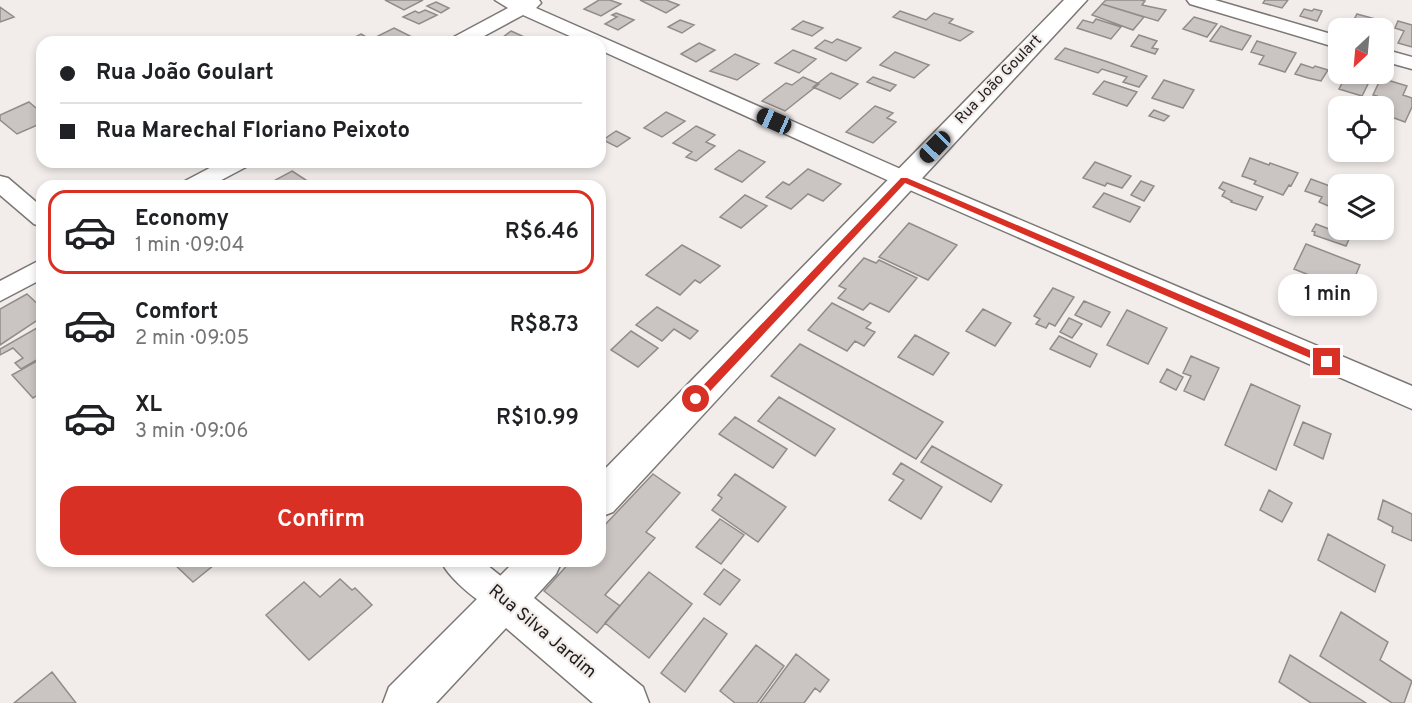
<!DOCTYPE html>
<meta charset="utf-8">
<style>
body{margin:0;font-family:Overpass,sans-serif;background:#f6f6f6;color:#202124;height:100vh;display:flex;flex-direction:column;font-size:22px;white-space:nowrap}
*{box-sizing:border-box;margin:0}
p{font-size:20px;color:#757577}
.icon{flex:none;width:33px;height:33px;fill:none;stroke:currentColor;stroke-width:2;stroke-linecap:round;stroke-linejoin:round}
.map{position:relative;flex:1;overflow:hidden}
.details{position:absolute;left:36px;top:180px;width:570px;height:387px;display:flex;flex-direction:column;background:#fff;border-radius:18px;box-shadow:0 3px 9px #0003}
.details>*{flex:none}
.hud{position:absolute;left:36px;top:36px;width:570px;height:132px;border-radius:18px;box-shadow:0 3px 9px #0003;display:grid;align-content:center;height:132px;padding:0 24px;background:#fff}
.needle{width:39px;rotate:206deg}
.buttons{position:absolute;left:1328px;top:18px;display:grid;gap:12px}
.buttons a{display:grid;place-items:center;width:66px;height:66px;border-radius:12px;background:#fff;box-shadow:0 3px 9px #0003;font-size:30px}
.end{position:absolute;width:27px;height:27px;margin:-14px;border:8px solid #d93025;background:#fff;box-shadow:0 0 0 3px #fff}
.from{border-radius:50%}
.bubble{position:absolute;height:42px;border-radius:18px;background:#fff;box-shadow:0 3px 9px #0003;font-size:20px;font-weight:600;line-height:42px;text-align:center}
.car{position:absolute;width:18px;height:36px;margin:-18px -9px;border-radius:8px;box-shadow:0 0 4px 2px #0007;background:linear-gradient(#222 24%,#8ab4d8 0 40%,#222 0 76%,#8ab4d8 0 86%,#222 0)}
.hud b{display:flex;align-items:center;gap:21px;height:57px;font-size:22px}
.hud b+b{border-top:2px solid #e0e0e0}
.hud i{width:15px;height:15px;background:#202124}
ul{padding:10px 0 0;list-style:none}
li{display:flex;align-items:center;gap:18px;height:84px;margin:0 12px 9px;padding:0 12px;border:3px solid transparent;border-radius:18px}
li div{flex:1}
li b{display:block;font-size:22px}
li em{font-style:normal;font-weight:600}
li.selected{border-color:#d93025}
li>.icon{width:54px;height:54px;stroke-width:1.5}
.primary-button{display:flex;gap:12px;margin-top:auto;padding:12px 24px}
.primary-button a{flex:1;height:69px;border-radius:18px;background:#d93025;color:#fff;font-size:24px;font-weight:600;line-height:69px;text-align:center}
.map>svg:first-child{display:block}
</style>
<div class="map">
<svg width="1412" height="703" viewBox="0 0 1412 703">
<rect width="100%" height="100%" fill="#f2edea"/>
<path fill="#cac5c2" stroke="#918c89" stroke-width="1.5" d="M385,0H423L404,10Z
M599,0H610L621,4L601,16L584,9Z
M640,0H666L679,5L666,13Z
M1106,0H1141L1145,1L1142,5L1166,10L1158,21L1102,4Z
M1265,0H1288L1282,8L1263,3Z
M436,2L449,8L441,13L427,6Z
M1102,4L1144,17L1133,30L1092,15Z
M0,7L14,17L0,22Z
M1304,9L1312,11L1314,9L1322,11L1317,21L1300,16Z
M425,10L437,15L419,24L403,17L415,11L419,13Z
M900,11L926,20L934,13L953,19L949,23L973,32L960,41L893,17Z
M616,13L634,20L618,30L605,24L617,17L612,15Z
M1357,14L1390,23L1386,32L1383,28H1373L1352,23Z
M1194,17L1217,24L1207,37L1183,29Z
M1096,19L1121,27L1111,39L1077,28L1083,20L1093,23Z
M680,20L694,25L682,33L668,27Z
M803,21L823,28L812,36L792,29Z
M1398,21L1412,25V47L1398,43L1404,31L1395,28Z
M1221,26L1231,30L1251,36L1242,50L1210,41Z
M394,28L412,37L403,42H386L376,37Z
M511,31L531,40L498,41Z
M361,34L375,42H345Z
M1139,35L1157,41L1152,48L1158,49L1155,54L1131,46Z
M837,39L861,48L846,61L815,48L825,40L832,43Z
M1257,41L1296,53L1285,72L1259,64L1264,56L1251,52Z
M699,43L715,50L696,62L681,54Z
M1065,48L1108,62L1147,76L1139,87L1123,82L1127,77L1102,69L1098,73L1055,59Z
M793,50L816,59L799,73L775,63Z
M895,52L929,65L914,78L880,65Z
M735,54L759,64L737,80L710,71Z
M1301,64L1313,68L1315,66L1328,70L1321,81L1308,78L1295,74Z
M831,73L858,84L840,99L813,87Z
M1347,74L1370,80L1362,96L1339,89Z
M803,77L819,84L785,111L762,101L786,83L792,85Z
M873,77L896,85L890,91L867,82Z
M1381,78L1407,86L1403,95L1412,98V107L1405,122L1386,115L1388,110L1383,106L1372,105L1377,96L1373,95Z
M1164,80L1194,90L1183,108L1152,98Z
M1104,81L1137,92L1127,106L1093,94Z
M29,102L42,113V123L17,134L0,120V115Z
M875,106L893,113L887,118L896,122L873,143L846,132Z
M1154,110L1169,116L1164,121L1149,116Z
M666,112L685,121L662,137L644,128Z
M696,126L715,135L706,142L715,146L696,161L686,157L692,152L673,143Z
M616,131L630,138L617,147L603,140Z
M739,150L765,162L742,182L715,169Z
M1250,158L1269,165L1270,163L1298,173L1291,186L1289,185L1283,195L1254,184L1256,181L1242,176Z
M1095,162L1131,176L1122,188L1107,183L1105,186L1083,178Z
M808,169L841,184L823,201L808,194L791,209L766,197L783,182L789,185Z
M292,171L309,182L303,186L266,185Z
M1311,179L1338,189V210L1319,202L1322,197L1305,191Z
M1141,181L1154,186L1144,201L1131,195Z
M1223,182L1263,197L1256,210L1231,202L1232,201L1222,196L1225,191L1219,188Z
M1104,193L1140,207L1130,222L1093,207Z
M745,195L767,206L741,228L720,217Z
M909,223L957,245L928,280L879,257Z
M1316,224L1350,237L1346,246L1314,235L1315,232L1312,231Z
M1306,244L1360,265L1349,291L1294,269Z
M682,245L720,266L700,283L695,280L680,295L646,275Z
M864,258L876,263L879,260L917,278L889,312L870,303L863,310L838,298L846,289L839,286Z
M1053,288L1074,297L1055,326L1049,323L1046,328L1036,324L1040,319L1034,316Z
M27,294L42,308V317L0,345V309Z
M1084,301L1110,312L1101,327L1075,315Z
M832,303L871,323L866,328L875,332L864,346L855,341L847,351L808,330Z
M657,307L698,331L690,339L674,329L662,341L636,325Z
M983,309L1011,323L995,346L966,331Z
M1127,310L1167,328L1148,364L1107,345Z
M1069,318L1082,324L1072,338L1060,332Z
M42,325V357L21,369L15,363L23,358L13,348L0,355V349Z
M631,331L658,348L638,367L611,350Z
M915,335L949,353L933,375L898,357Z
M1059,336L1097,354L1090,367L1050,349Z
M800,344L943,422L916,459L771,376Z
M1191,356L1219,368L1204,400L1184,391L1191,376L1183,373Z
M42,358V392L33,398L12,375Z
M1167,369L1183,377L1176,390L1160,382Z
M1251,384L1300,406L1276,470L1225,445Z
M779,397L835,429L815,456L758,421Z
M735,417L787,449L773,468L719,434Z
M1303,422L1331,434L1323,459L1294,445Z
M932,446L1002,485L991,502L921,462Z
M901,463L942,487L921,519L889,500L904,480L893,474Z
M653,474L680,493L646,532L655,538L605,595L620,606L597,633L544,591L571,561H600V530Z
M735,474L786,507L758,542L712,510L722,498L718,495Z
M1269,490L1292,503L1282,522L1260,510Z
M1383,500L1412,514V541L1392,532L1393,527L1378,519Z
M720,519L744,535L721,564L696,547Z
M1328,534L1385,565L1375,592L1318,560Z
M171,561H219L193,582Z
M724,569L740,580L720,605L704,594Z
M649,572L692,604L649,658L605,623Z
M340,579L352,590L355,588L372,605L309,660L266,615L304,582L320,597Z
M1341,612L1388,642L1380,660L1412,681L1404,703H1392L1320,656Z
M704,618L727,634L685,692L661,673Z
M756,645L784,666L757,703H735L720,691Z
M796,654L829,680L820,692L815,688L804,703H760Z
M1290,655L1366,703H1311L1279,682Z
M52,672L76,703H14Z"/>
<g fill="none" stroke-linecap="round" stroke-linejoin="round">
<defs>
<path id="minor" d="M495,0H539L541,3L536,8L912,174L1412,386V409L896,184L600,50V42H583L523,15L473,42H450L452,38L508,8Z
M1187,0H1215L1338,36V48L1190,4Z
M1383,49L1412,57V69L1383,61Z
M221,162H249L246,167L210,186H182L185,181Z
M0,176L8,178L42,207V227L34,224L0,195Z
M42,259V279L0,301V281Z
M441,561H482L517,589L522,600L517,611L505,616C485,608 449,580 441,561Z"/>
<path id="tertiary" d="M1064,0H1087L613,512L600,517V474Z
M515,561H562L556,574L534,598L643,687L649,703H593L506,628L436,703H383L389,687Z"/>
</defs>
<use href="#minor" stroke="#7b7774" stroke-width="3"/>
<use href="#tertiary" stroke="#7b7774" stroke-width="3"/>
<use href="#minor" fill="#fff" fill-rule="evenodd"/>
<use href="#tertiary" fill="#fff" fill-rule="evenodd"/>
</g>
<path fill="#d93025" d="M901,178H907L1331,359L1332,362L1327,365L1324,364L905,183L700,402H693V396Z"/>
<g text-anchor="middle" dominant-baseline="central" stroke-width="4.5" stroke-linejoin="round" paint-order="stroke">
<g font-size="15" fill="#201e1d" stroke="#f2edea">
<text transform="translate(999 80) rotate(-46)">Rua João Goulart</text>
</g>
<g font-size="18" fill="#201e1d" stroke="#f2edea">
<text transform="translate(542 632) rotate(40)">Rua Silva Jardim</text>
</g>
</g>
</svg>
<div class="buttons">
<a><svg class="needle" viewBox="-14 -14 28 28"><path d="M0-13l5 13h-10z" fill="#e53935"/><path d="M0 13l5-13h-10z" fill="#757577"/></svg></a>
<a><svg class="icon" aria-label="locate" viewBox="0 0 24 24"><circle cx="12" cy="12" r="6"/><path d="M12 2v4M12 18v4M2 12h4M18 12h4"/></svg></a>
<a><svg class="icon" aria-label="layers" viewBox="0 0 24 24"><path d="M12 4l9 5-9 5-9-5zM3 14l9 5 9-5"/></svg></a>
</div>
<i class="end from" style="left:696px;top:399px"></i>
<i class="end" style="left:1327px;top:362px"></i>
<div class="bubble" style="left:1278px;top:274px;width:99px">1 min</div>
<i class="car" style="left:774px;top:121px;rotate:294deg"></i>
<i class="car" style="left:935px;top:147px;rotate:224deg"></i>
<div class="hud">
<b><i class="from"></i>Rua João Goulart</b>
<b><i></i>Rua Marechal Floriano Peixoto</b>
</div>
<section class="details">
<ul>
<li class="selected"><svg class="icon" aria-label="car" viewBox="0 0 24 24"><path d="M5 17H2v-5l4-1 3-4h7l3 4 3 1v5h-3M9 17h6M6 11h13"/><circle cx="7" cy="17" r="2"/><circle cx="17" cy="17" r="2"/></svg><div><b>Economy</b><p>1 min · 09:04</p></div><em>R$6.46</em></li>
<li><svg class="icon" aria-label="car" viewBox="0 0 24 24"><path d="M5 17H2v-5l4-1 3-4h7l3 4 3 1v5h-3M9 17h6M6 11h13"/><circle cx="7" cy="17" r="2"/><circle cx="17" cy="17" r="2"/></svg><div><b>Comfort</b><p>2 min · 09:05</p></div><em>R$8.73</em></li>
<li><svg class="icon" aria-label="car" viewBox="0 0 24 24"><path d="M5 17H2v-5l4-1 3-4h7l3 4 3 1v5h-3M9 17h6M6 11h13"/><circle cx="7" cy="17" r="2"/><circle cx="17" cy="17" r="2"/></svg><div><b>XL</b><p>3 min · 09:06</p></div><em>R$10.99</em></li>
</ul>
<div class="primary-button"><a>Confirm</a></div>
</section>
</div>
